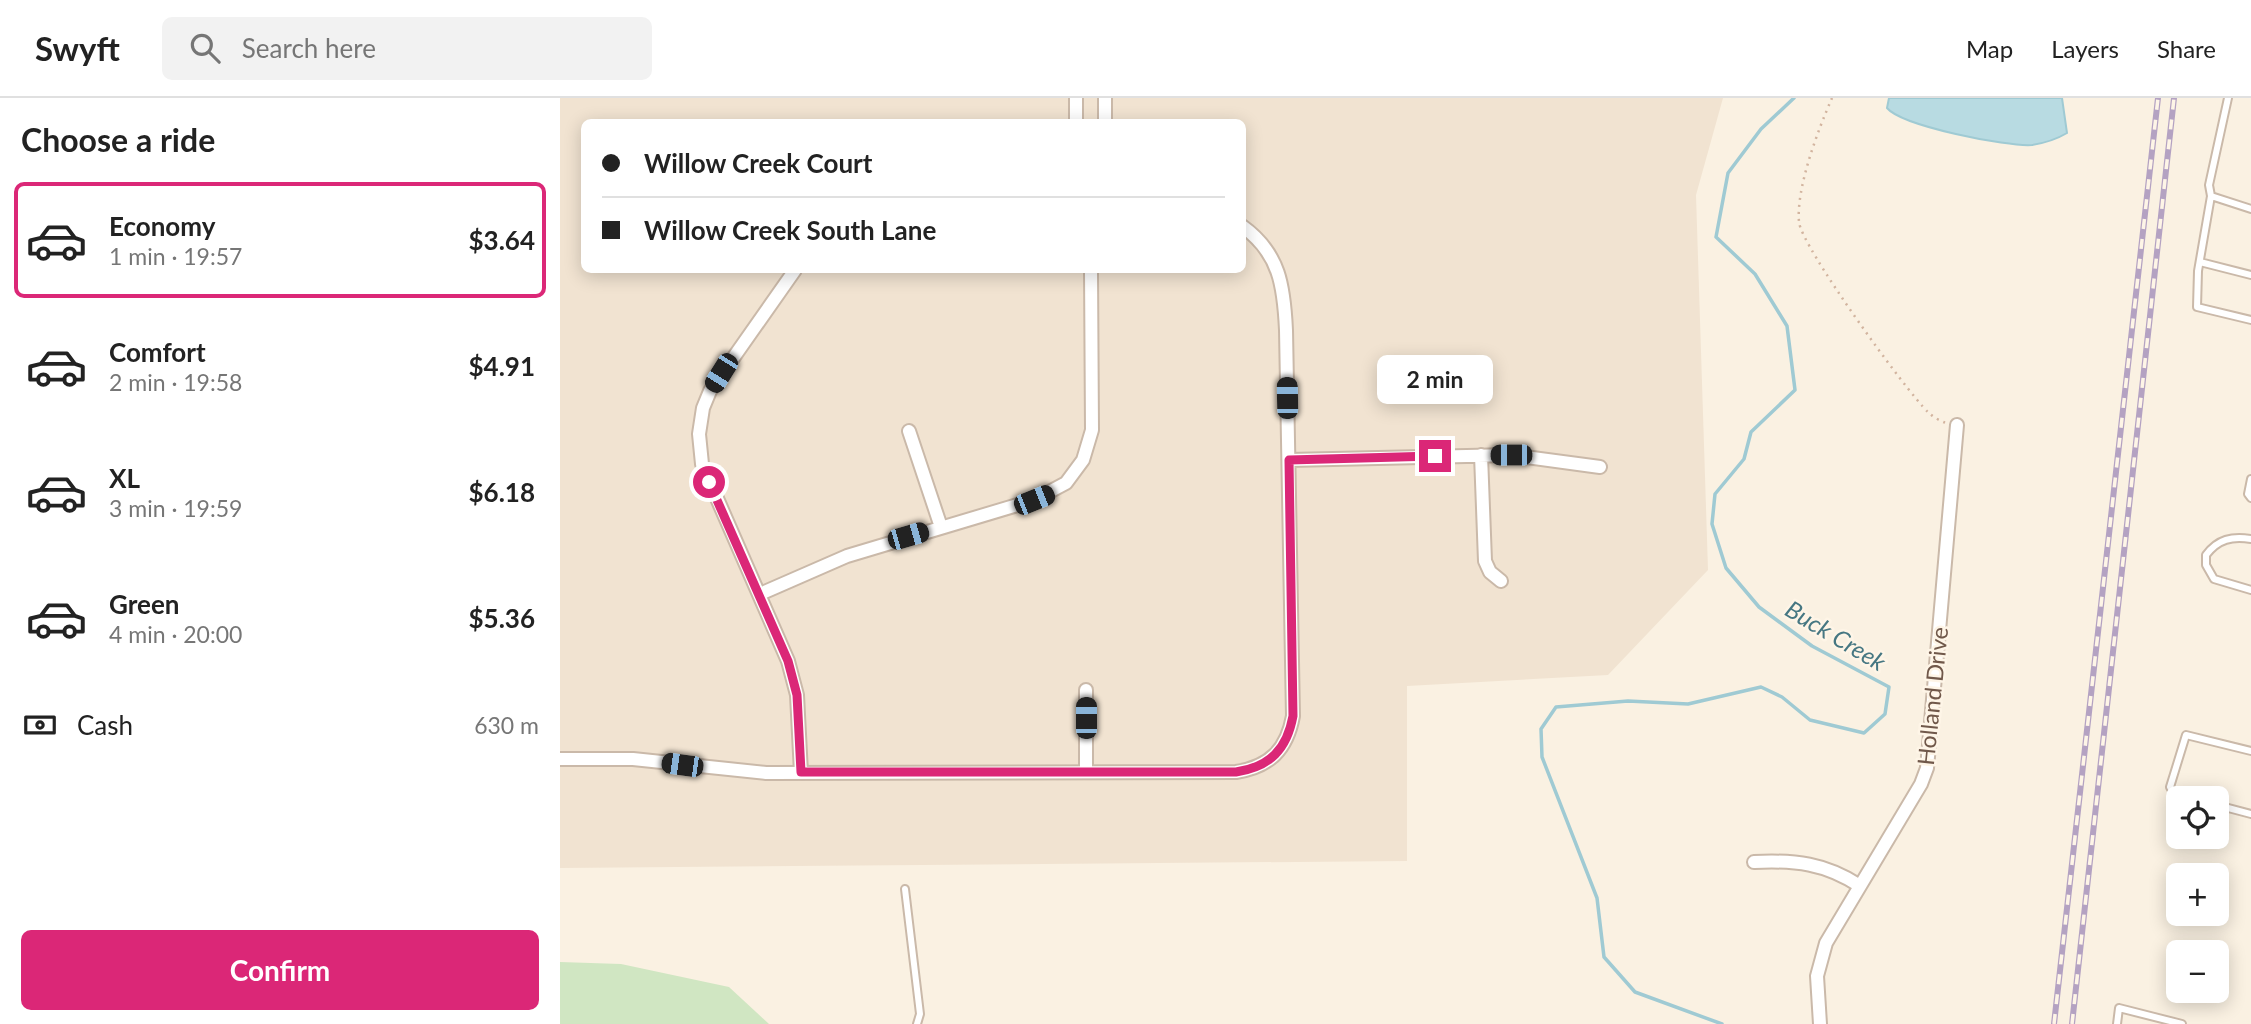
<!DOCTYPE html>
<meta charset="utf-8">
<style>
body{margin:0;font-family:Lato,sans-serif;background:#f2f2f2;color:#222;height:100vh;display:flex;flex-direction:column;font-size:26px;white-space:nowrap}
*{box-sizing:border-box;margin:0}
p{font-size:23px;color:#767676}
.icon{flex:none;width:38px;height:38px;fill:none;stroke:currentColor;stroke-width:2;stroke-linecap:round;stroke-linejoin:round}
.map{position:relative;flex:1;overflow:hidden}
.drawer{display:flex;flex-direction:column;background:#fff;width:560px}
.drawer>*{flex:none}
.top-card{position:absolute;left:21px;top:21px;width:665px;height:154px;border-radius:10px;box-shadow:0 4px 18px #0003;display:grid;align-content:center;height:154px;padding:0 21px;background:#fff}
.tools{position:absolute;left:1606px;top:688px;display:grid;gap:14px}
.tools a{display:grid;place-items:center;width:63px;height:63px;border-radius:10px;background:#fff;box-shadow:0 4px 18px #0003;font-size:35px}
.end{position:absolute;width:32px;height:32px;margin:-16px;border:9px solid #db2777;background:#fff;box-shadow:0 0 0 4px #fff}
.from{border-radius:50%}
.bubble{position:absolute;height:49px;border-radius:10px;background:#fff;box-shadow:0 4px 18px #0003;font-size:23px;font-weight:700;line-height:49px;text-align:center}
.car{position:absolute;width:21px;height:42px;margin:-21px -10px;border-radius:9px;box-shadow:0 0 5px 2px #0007;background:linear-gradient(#222 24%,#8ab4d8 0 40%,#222 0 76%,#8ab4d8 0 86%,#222 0)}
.top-card b{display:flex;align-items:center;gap:24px;height:66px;font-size:26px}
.top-card b+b{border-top:2px solid #e0e0e0}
.top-card i{width:18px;height:18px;background:#222}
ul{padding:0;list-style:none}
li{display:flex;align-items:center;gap:21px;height:116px;margin:0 14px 10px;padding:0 7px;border:4px solid transparent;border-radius:10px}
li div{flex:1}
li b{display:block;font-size:26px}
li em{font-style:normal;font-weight:700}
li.on{border-color:#db2777}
li>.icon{width:63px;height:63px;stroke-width:1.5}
h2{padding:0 21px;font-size:32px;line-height:84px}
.pay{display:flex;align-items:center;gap:18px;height:77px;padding:0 21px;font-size:26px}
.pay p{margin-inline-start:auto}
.cta{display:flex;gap:14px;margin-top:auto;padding:14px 21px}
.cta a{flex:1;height:80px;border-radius:10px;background:#db2777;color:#fff;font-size:28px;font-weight:700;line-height:80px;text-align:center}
header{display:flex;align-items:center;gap:42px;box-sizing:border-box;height:98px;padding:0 35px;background:#fff;border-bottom:2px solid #e0e0e0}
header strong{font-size:33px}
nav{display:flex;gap:38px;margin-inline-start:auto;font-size:24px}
.search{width:490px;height:63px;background:#f2f2f2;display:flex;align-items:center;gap:18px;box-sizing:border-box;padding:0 24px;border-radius:10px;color:#767676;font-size:26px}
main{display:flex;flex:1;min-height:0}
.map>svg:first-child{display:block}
</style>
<header>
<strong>Swyft</strong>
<div class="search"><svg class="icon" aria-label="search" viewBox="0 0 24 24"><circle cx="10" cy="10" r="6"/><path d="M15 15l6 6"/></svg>Search here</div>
<nav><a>Map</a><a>Layers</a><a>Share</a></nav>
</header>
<main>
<section class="drawer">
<h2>Choose a ride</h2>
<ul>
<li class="on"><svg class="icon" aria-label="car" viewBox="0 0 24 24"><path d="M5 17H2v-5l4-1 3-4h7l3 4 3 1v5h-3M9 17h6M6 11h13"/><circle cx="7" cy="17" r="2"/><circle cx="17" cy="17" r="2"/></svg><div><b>Economy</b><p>1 min · 19:57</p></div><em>$3.64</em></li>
<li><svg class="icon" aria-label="car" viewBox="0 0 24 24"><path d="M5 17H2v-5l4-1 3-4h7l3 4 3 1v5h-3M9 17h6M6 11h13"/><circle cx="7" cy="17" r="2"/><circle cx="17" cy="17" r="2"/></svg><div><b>Comfort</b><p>2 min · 19:58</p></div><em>$4.91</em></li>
<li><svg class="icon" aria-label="car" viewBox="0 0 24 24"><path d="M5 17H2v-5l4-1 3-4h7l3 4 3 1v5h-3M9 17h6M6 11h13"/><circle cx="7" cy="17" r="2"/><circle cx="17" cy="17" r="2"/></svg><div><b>XL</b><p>3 min · 19:59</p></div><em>$6.18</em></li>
<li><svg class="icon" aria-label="car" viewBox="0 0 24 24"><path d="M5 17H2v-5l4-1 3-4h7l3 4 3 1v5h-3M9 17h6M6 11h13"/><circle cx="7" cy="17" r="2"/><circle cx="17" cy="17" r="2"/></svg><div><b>Green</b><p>4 min · 20:00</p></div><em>$5.36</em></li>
</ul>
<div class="pay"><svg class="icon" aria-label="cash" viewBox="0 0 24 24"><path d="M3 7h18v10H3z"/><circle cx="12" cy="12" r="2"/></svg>Cash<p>630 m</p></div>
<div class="cta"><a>Confirm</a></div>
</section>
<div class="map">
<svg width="1691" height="926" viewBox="0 0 1691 926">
<rect width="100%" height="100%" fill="#faf1e2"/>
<path fill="#f1e3d1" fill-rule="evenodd" d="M0,0H1163L1136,97L1148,472L1048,577L847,588V763L0,770ZM24,24H682V172H24Z"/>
<path fill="#d0e6c2" d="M0,864L61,866L169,889L209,926H0Z"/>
<path fill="#b8dbe2" stroke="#9fcad3" stroke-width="2" d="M1329,0H1502L1507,35C1497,41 1485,45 1472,47C1447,49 1342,28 1327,10Z"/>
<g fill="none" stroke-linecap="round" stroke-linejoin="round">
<path stroke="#9fcad3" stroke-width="3.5" d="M1162,926L1075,894L1044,859L1037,800L982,659L981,631L996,609L1068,603L1128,606L1201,589L1222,599L1250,622L1304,635L1325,616L1329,589L1252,548L1199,509L1166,470L1152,426L1155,396L1184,361L1191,334L1235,292L1227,228L1195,176L1156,139L1168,75L1201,31L1234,0"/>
<defs>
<path id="lane" d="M1668,0L1649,87L1651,98L1691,111
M1651,98L1638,173L1637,209L1691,222
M1640,164L1691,177
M1691,381L1688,396L1691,400
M1691,441C1672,438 1658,441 1646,457V467L1654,481L1691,492
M1630,700L1614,696L1610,689L1626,637L1691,653
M1657,707L1691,716
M345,791L360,916L357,926
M1557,926L1559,910L1622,926"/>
<path id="street" d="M545,0V24
M516,24V0
M235,172L150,293L143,310L139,336L142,366L228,563L237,597L241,675
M349,333L381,429
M921,357L925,463L930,474L941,483
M729,362L951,357L1040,369
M200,496L287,458L474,402L506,385L523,362L532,332L531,172
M0,661H73L206,675L676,674C710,669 727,651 733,618L726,232C724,189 720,155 682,128
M526,674V592
M1194,764C1235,762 1265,765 1300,788
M1260,926L1257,878L1266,845L1361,686L1367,670L1397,327"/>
</defs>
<use href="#lane" stroke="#cab9a9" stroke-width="10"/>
<use href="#street" stroke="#cab9a9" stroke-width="16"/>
<path stroke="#d2b49f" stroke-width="2.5" stroke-dasharray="2 5" stroke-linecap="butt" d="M1272,0C1258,32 1236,90 1239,124C1241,148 1346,293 1368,314C1373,319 1380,323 1386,325"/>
<use href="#lane" stroke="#fff" stroke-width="6"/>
<use href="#street" stroke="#fff" stroke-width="12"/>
<defs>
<path id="rail" d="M1494,926L1598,0
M1512,926L1614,0"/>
</defs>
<use href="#rail" stroke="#b4a2c2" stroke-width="6"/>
<use href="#rail" stroke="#fef5e7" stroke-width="3.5" stroke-dasharray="10" stroke-linecap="butt"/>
</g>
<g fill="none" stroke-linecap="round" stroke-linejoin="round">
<path stroke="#db2777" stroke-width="9" d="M149,384L228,563L237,597L241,674H676C710,669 727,651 733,618L729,362L875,358"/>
</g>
<g text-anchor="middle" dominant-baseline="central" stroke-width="5" stroke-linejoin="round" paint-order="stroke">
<g font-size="23" fill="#70584a" stroke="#fef5e7">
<text transform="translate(1372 598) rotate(-84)">Holland Drive</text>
</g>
<g font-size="24" font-style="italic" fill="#467782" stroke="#fef5e7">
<text transform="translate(1276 537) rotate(31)">Buck Creek</text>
</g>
</g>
</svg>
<div class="tools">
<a><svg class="icon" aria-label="locate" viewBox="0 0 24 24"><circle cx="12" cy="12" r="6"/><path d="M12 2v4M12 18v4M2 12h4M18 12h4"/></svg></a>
<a>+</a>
<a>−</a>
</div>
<i class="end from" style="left:149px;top:384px"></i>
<i class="end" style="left:875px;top:358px"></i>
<div class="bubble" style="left:817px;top:257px;width:116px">2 min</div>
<i class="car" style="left:161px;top:275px;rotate:212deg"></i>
<i class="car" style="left:727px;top:300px;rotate:359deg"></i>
<i class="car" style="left:951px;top:357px;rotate:270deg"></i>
<i class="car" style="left:474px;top:402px;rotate:68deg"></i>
<i class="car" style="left:348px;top:438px;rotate:74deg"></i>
<i class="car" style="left:526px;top:620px;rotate:0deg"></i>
<i class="car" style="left:122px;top:667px;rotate:278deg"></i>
<div class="top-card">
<b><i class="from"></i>Willow Creek Court</b>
<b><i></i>Willow Creek South Lane</b>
</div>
</div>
</main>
